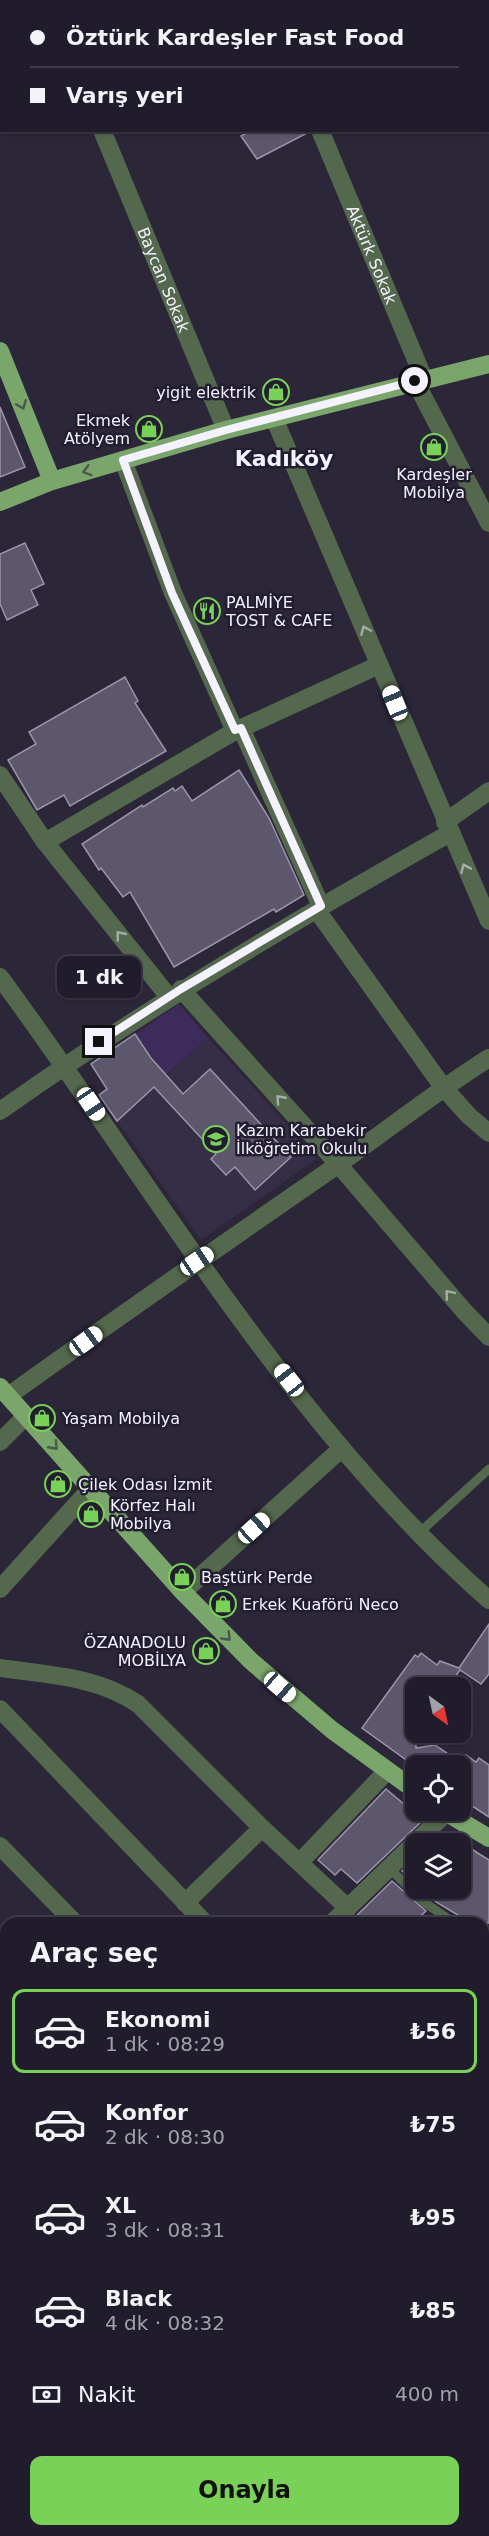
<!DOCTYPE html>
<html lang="tr">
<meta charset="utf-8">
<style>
body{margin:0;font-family:"DejaVu Sans",sans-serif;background:#2d2937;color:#f1f3f6;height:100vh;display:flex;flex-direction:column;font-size:22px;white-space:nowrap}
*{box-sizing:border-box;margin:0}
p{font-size:20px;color:#a2a1a9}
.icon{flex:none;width:33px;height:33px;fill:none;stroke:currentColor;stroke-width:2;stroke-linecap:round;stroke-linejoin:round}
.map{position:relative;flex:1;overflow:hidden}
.details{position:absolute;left:0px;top:1917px;width:489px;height:620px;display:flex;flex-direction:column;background:#211c2b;border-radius:18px 18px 0 0;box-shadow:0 2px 4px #0004,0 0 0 2px #3e3a47}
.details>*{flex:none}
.top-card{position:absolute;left:0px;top:0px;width:489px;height:132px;box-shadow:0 2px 4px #0004,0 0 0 2px #3e3a47;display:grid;align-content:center;height:132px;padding:0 30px;background:#211c2b}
.needle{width:39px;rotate:147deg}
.tools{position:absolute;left:405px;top:1677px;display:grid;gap:12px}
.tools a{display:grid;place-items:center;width:66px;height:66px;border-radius:12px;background:#211c2b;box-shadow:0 2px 4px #0004,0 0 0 2px #3e3a47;font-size:30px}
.end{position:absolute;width:27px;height:27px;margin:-14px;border:8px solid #f5f2ff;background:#111;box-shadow:0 0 0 3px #111}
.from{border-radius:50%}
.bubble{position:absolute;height:42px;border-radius:12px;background:#211c2b;box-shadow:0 2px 4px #0004,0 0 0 2px #3e3a47;font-size:20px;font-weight:800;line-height:42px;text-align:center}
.car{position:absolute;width:18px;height:36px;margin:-18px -9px;border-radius:8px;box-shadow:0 0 4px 2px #0007;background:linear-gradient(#fff 24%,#345 0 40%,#fff 0 76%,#345 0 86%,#fff 0)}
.top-card b{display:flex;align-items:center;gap:21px;height:57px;font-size:22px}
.top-card b+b{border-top:2px solid #3e3a47}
.top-card i{width:15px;height:15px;background:#f1f3f6}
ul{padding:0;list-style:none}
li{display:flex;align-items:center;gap:18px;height:84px;margin:0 12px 9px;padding:0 18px;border:3px solid transparent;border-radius:12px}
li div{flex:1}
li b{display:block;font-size:22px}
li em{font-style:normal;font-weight:800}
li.selected{border-color:#7ad157}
li>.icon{width:54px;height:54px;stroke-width:1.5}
h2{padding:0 30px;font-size:27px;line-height:72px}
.pay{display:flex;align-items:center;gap:15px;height:66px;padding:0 30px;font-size:22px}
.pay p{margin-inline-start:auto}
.primary-button{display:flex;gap:12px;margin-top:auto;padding:12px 30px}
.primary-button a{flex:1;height:69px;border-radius:12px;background:#7ad157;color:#111;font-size:24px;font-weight:800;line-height:69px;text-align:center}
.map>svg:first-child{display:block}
</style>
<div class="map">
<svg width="489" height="2536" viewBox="0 0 489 2536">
<rect width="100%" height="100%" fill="#2c2639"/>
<path fill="#362e47" d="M208,1038L318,1158L201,1240L117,1121Z"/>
<path fill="#3c2b5b" d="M179,1004L208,1038L166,1075L135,1034Z"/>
<path fill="#5d576d" stroke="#9b95ac" stroke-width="1.5" d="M252,130H309V132L257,159L241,136Z
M0,407L25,467L0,477Z
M25,543L44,584L31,590L38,605L7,620L0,604V554Z
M125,677L138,701L135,703L166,751L70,806L64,795L37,810L8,760L36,744L29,732Z
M239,770L269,818L304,895L276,912L274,909L174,967L130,892L123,897L101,868L99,870L82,844L142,805L143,807L173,788L175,791L182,786L192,801Z
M135,1034L151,1058L183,1094L210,1069L291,1157L255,1190L235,1167L226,1175L211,1159L216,1154L154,1087L117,1121L99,1095L107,1089L91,1064Z
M489,1624V1674L481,1684L460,1670L447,1688H416V1748L435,1745L460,1762L466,1755L476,1762L479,1758L489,1765V1817L460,1798V1766L416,1767L362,1728L415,1655L418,1657L421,1653L437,1665L440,1661L459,1668Z
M386,1789L423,1820L357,1883L341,1869L335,1875L318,1860Z
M440,1834L451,1844H431Z
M460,1842L489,1860V1923H471L436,1902L420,1888H460Z
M416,1858V1884L402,1871Z
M392,1881L426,1911L413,1923H349Z"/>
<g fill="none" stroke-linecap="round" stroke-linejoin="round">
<path stroke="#53684c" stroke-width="9" d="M419,1533L489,1469
M389,1868L424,1902L454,1923"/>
<g stroke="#53684c" stroke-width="18">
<path d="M265,0V2"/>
<path d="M451,0V2"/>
<path d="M49,2L52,0"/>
<path d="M0,22H2"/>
<path d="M488,91L489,95"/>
<path id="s1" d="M102,130L226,430"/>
<path id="s2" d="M320,130L424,379"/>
<path d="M415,381L489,523"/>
<path d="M274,418L489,921"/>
<path d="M123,460L173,593L235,731"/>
<path d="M241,728L321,906"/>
<path d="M0,775L45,842L169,997"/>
<path d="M445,822L489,791"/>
<path d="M45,842L235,731L379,665"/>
<path d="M316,909L443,1087L469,1116L489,1133"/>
<path d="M0,977C156,1189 290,1425 489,1600"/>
<path d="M181,989L338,1164L464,1311L489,1337"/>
<path d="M0,1111C144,1009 296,920 450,833"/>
<path d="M8,1396C117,1318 226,1242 336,1166C388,1130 436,1091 489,1058"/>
<path d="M0,1442L26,1416"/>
<path d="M0,1589L92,1487"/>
<path d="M183,1592L341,1449"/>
<path d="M0,1668C48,1675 97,1676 138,1704L262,1828L348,1908"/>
<path d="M0,1709L205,1923"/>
<path d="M0,1846L75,1923"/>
<path d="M300,1862L387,1771"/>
<path d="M185,1903L262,1828"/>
<path d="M332,1923L446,1813"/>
<path d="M0,1988L6,1994"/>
<path d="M0,2116L6,2122"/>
<path d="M483,2162L489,2167"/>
<path d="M0,2166L6,2170"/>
<path d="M483,2311L489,2315"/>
<path d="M483,2344L489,2337"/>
<path d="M483,2502L489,2506"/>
<path d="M90,2530L91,2536"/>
<path d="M305,2536L310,2530"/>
</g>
<path stroke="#698a5e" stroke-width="18" d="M0,2370L6,2371
M0,2405L6,2407
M176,2530L182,2536
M231,2530L237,2536"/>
<path stroke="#7aa56b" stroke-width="18" d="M0,351L52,481
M0,502L52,481L226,430L489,364
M0,1387L183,1592L251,1661L332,1730L416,1791
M442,1810L489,1838
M483,2020L489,2013
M0,2440L6,2439"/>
<path stroke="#8d8899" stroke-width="1.5" d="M0,2376L6,2378
M0,2391L6,2392
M193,2530L199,2536
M214,2530L220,2536"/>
</g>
<defs><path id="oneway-chevron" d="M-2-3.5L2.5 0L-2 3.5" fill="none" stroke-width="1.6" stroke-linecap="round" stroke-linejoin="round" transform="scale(1.5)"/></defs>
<g stroke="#4a5a4a">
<use href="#oneway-chevron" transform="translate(22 405) rotate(68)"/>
<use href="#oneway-chevron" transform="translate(87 471) rotate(164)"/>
<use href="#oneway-chevron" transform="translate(54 1446) rotate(48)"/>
<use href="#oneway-chevron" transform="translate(227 1637) rotate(46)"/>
</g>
<g stroke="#a4ada6">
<use href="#oneway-chevron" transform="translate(365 630) rotate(-113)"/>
<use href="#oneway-chevron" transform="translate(465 868) rotate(-114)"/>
<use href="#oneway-chevron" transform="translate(120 935) rotate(-129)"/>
<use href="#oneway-chevron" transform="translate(280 1099) rotate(-132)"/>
<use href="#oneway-chevron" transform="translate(449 1294) rotate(-130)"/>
</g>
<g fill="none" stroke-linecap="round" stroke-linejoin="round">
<path stroke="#f5f2ff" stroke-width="8" d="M99,1042L181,989L321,906L241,728L235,730L172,593L123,460L226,430L415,381"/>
</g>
<defs>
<symbol id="shop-ring" viewBox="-11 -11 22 22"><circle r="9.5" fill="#221d2f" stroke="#7ad157" stroke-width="1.5"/><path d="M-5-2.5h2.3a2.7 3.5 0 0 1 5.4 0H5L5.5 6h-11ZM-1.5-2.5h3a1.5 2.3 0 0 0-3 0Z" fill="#7ad157"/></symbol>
<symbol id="restaurant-ring" viewBox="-11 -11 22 22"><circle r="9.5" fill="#221d2f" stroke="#7ad157" stroke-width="1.5"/><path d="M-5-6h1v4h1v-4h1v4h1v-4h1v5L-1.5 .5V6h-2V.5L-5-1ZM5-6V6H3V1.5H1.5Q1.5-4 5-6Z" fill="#7ad157"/></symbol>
<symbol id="school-ring" viewBox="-11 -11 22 22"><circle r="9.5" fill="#221d2f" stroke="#7ad157" stroke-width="1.5"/><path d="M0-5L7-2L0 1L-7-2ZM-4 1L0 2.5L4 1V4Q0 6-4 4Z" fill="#7ad157"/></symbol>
</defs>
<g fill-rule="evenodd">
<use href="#shop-ring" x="261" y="377" width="30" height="30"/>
<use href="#shop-ring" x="134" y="414" width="30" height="30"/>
<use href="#shop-ring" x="419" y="432" width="30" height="30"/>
<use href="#restaurant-ring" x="192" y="596" width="30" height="30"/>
<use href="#school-ring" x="201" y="1124" width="30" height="30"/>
<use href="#shop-ring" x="27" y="1403" width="30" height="30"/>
<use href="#shop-ring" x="43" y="1469" width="30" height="30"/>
<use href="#shop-ring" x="76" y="1499" width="30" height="30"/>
<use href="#shop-ring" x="167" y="1562" width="30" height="30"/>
<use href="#shop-ring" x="208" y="1589" width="30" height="30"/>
<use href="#shop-ring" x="191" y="1636" width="30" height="30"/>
</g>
<g text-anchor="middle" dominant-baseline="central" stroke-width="5" stroke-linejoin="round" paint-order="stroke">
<g font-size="16" fill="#f5f2ff" stroke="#221d2f">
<text stroke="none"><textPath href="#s2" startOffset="135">Aktürk Sokak</textPath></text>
<text stroke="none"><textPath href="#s1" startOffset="162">Baycan Sokak</textPath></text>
</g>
<g font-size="16" fill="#f5f2ff" stroke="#221d2f" text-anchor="start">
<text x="256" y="392" text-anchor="end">yigit elektrik</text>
<text x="130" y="420" text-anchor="end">Ekmek<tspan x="130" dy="18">Atölyem</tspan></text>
<text x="434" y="474" text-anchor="middle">Kardeşler<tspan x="434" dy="18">Mobilya</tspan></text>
<text x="226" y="602">PALMİYE<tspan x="226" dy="18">TOST &amp; CAFE</tspan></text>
<text x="236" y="1130">Kazım Karabekir<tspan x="236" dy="18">İlköğretim Okulu</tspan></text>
<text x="62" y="1418">Yaşam Mobilya</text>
<text x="78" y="1484">Çilek Odası İzmit</text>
<text x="110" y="1505">Körfez Halı<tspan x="110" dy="18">Mobilya</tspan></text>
<text x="201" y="1577">Baştürk Perde</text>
<text x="242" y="1604">Erkek Kuaförü Neco</text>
<text x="186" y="1642" text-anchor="end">ÖZANADOLU<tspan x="186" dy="18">MOBİLYA</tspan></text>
</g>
<g font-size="22" font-weight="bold" fill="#f5f2ff" stroke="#221d2f">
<text x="284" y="458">Kadıköy</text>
</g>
</g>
</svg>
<div class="tools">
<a><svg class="needle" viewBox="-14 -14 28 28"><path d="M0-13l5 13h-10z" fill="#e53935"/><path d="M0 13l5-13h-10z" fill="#a2a1a9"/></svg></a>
<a><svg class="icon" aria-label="locate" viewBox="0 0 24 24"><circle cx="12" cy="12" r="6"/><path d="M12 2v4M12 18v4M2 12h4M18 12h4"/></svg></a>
<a><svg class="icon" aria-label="layers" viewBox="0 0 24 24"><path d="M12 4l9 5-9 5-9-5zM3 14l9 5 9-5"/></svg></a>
</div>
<i class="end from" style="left:415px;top:381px"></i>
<i class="end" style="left:99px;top:1042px"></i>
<div class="bubble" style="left:57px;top:956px;width:84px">1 dk</div>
<i class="car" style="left:395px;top:703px;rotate:338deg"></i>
<i class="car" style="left:91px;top:1104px;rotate:146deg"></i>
<i class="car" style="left:197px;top:1261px;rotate:56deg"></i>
<i class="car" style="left:86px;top:1341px;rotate:54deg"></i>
<i class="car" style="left:289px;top:1380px;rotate:322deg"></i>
<i class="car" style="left:254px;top:1528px;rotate:48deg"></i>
<i class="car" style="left:280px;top:1687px;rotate:131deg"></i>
<div class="top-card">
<b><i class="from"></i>Öztürk Kardeşler Fast Food</b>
<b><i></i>Varış yeri</b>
</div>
<section class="details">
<h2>Araç seç</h2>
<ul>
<li class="selected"><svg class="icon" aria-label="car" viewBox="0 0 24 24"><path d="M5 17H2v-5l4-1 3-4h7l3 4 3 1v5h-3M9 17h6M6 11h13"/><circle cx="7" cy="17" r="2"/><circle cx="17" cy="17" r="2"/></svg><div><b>Ekonomi</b><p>1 dk · 08:29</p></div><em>₺56</em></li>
<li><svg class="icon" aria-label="car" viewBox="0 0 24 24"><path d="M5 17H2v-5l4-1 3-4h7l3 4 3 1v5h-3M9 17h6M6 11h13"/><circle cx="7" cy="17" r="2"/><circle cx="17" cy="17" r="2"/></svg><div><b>Konfor</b><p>2 dk · 08:30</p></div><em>₺75</em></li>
<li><svg class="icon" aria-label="car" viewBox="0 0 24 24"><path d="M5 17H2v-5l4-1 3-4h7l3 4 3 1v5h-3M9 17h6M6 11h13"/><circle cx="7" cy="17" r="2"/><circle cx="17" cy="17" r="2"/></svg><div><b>XL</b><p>3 dk · 08:31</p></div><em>₺95</em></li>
<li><svg class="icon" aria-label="car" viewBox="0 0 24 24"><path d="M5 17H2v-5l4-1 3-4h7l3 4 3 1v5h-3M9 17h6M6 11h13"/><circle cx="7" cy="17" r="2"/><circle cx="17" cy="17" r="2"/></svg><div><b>Black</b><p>4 dk · 08:32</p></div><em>₺85</em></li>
</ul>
<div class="pay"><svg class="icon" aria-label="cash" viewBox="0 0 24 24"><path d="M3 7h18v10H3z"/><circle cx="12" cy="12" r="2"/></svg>Nakit<p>400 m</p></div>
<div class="primary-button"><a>Onayla</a></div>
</section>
</div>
